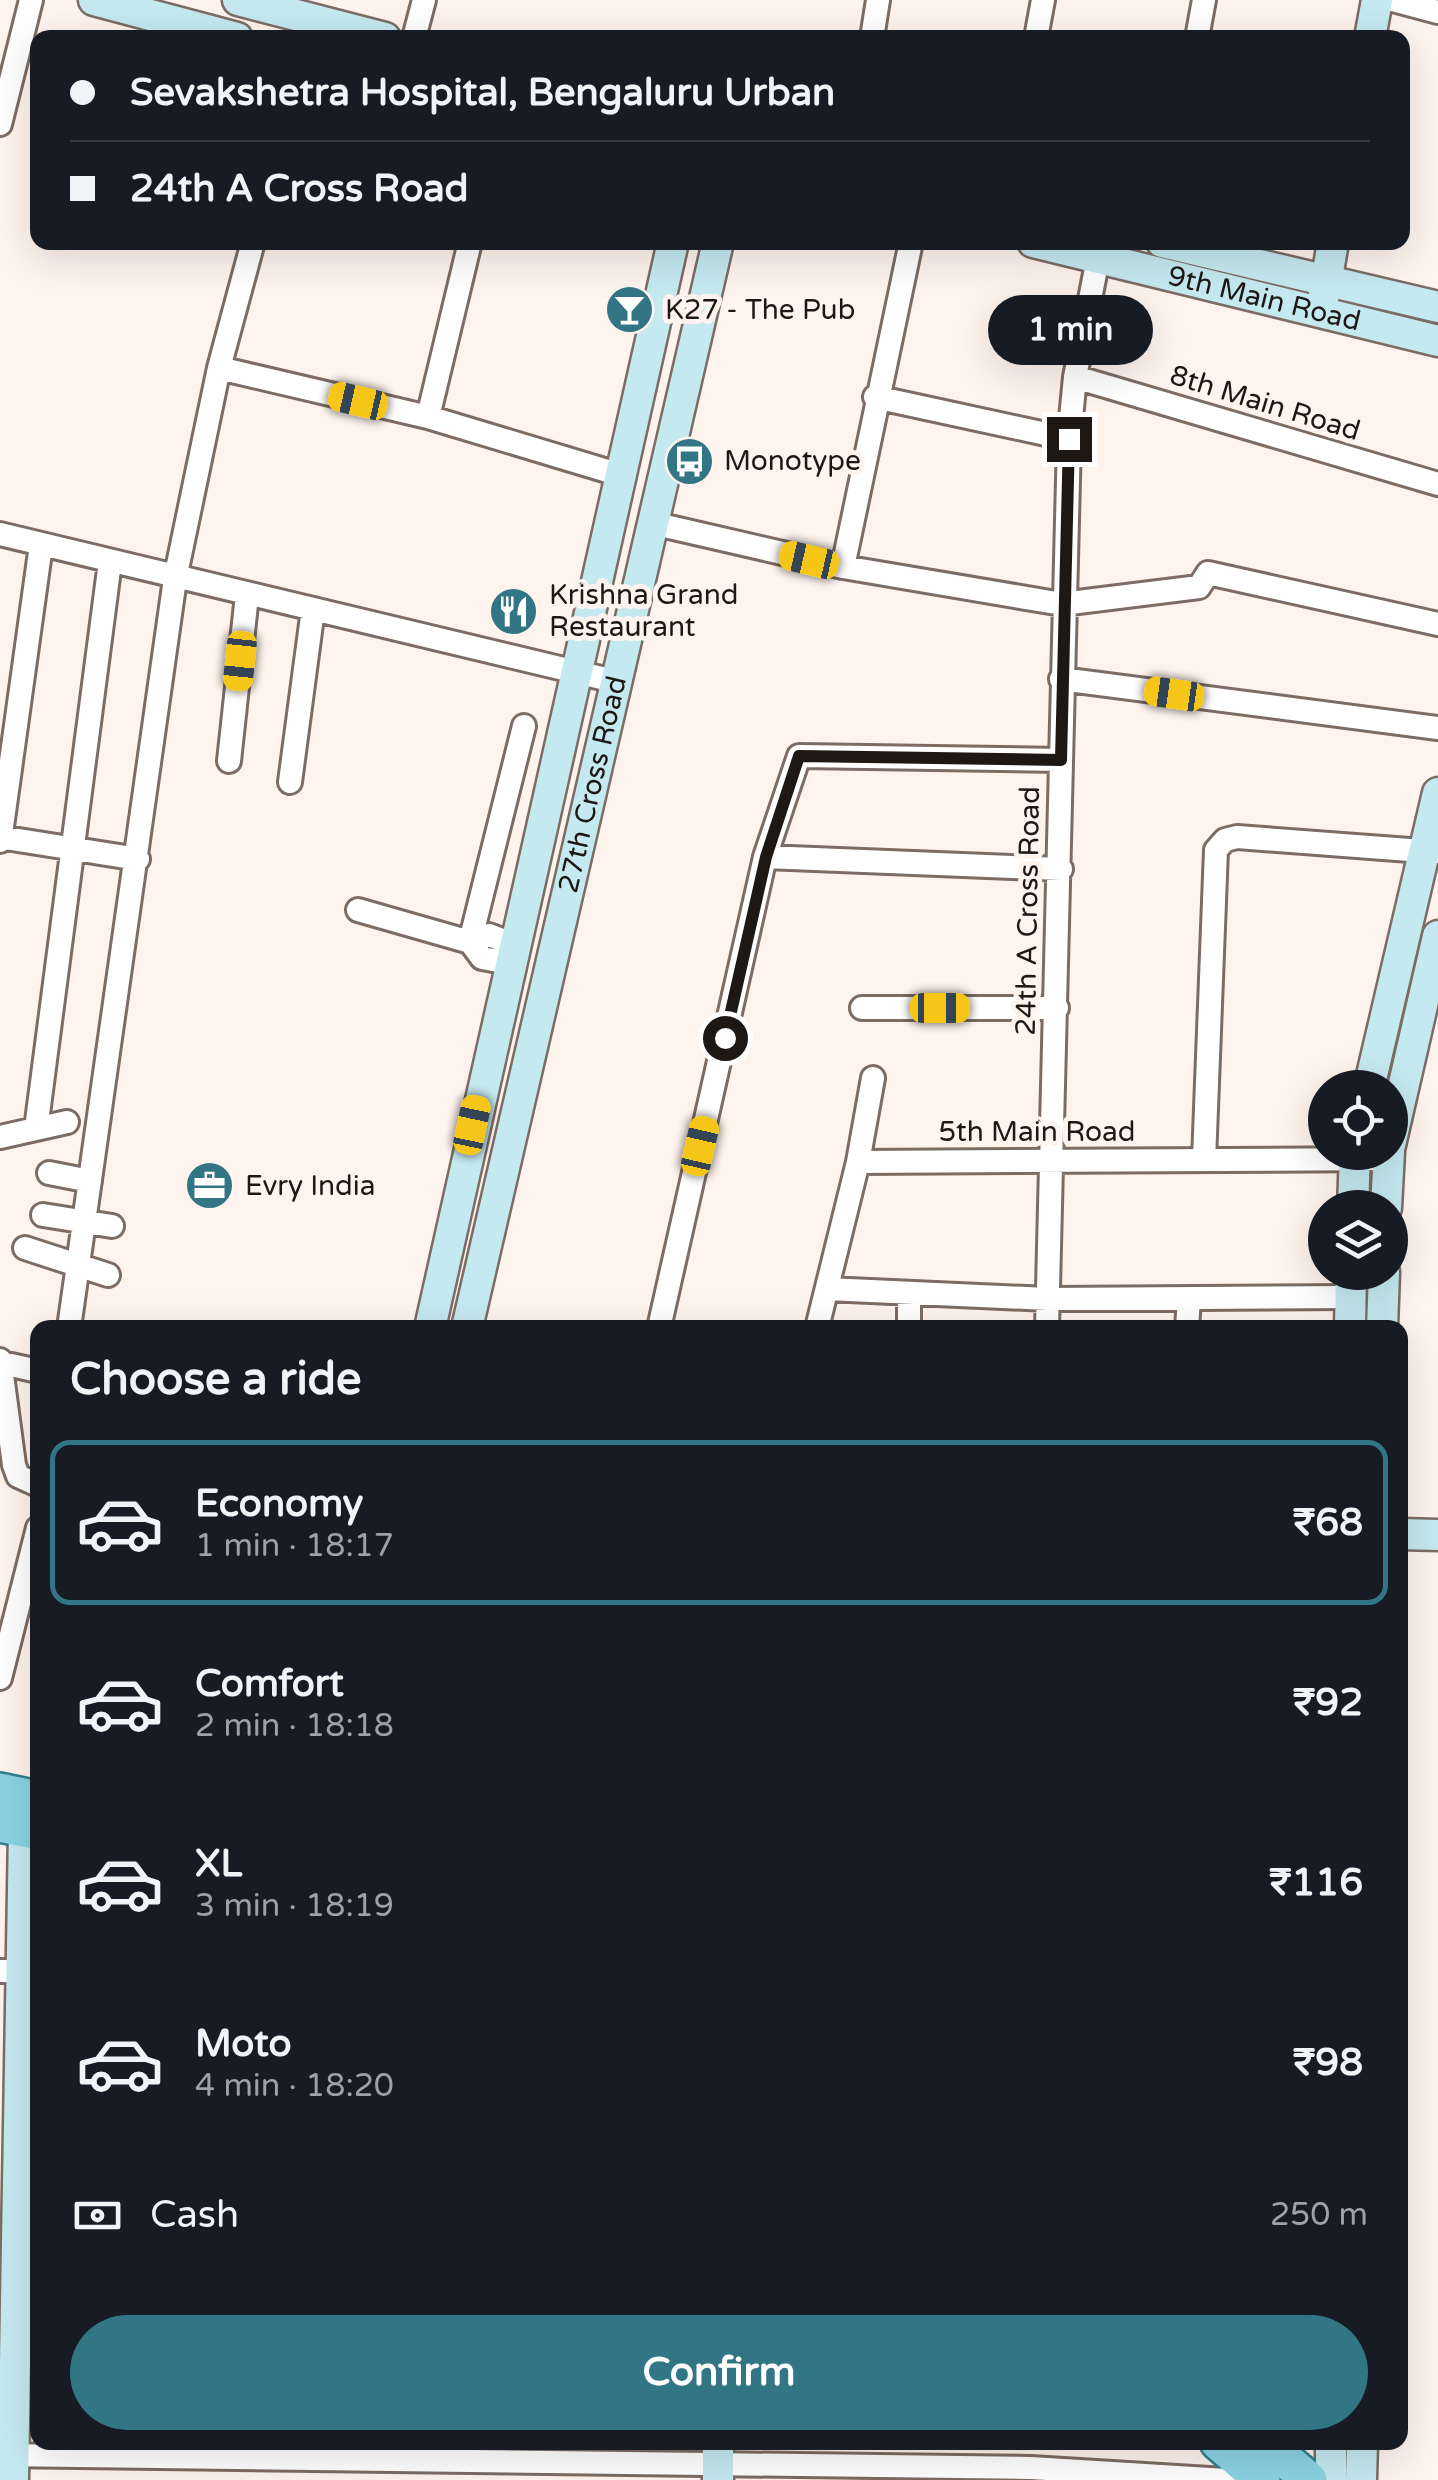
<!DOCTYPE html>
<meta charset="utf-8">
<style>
body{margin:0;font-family:"Varela Round",sans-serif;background:#242831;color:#f1f3f6;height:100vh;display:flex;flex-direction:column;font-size:38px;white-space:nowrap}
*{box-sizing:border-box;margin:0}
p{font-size:32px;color:#9ea1a6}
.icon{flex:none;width:55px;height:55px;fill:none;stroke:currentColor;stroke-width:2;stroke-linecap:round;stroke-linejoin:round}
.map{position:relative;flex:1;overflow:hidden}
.details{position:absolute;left:30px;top:1320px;width:1378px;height:1130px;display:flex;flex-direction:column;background:#171b24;border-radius:20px;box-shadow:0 10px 40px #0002}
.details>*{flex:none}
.guide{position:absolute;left:30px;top:30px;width:1380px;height:220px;border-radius:20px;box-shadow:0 10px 40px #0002;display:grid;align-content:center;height:220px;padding:0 40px;background:#171b24}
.controls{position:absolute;left:1308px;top:1070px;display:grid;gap:20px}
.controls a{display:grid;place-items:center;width:100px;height:100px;border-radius:50%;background:#171b24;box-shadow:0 10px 40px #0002;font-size:50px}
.end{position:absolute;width:45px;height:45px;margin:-22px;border:12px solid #1e1815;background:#fff;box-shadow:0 0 0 5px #fff}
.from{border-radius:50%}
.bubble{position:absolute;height:70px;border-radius:35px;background:#171b24;box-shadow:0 10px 40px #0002;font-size:32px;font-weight:700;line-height:70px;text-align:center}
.car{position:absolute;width:30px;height:60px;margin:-30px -15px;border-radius:12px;box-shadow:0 0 8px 2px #0007;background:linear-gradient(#f5c518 24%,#345 0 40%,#f5c518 0 76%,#345 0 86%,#f5c518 0)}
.guide b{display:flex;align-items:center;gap:35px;height:95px;font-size:38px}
.guide b+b{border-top:2px solid #363941}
.guide i{width:25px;height:25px;background:#f1f3f6}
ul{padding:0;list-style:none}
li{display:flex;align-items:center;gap:30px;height:165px;margin:0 20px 15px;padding:0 20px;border:5px solid transparent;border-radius:20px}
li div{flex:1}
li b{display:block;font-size:38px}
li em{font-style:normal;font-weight:700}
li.current{border-color:#327686}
li>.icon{width:90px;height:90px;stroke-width:1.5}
h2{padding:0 40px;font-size:45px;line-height:120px}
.pay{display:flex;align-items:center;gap:25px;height:110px;padding:0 40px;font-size:38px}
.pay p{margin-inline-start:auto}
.cta{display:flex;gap:20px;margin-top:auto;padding:20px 40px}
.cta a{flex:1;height:115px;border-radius:60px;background:#327686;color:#fff;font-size:40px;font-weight:700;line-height:115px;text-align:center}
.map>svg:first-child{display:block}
</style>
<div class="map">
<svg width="1438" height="2480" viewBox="0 0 1438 2480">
<rect width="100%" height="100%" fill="#fef3ed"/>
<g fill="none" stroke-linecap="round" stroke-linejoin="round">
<defs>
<path id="street" d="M1393,0L1438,12
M414,38L424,0
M872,38L878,0
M1036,38L1043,0
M1197,38L1204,0
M0,124L31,0
M219,368L253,242
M1075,377L1438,484
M875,397L1069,439
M428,417L470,242
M652,523L843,567L1062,604L1199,587L1208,573L1438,624
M0,534L614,681
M843,567L911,242
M1061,679L1438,728
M229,761L247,595
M290,782L313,609
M0,837L138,859
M0,841L41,545
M765,857L1061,869
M358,910L470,942L489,935L513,944
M470,942L524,726
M470,942L482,958L509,963
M862,1008H1057
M36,1129L110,562
M0,1137L67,1122
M1204,1160L1216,850L1225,840L1237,837L1436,852
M858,1162L873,1078
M49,1173L90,1181
M43,1215L112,1226
M25,1248L108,1275
M827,1289L1048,1299L1351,1297
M69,1328L175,579L219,368L428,417L624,476
M659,1328L765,857L799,756L1061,760
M817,1328L858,1162L1388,1159
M909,1328V1293
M1047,1328L1069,439L1075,377L1098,258
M1187,1328L1189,1299
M0,1360L14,1465L18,1476L38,1485
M2,1363L38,1371
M0,1678L38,1528
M0,1971H38
M0,2455L1031,2468L1226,2480"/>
<g id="secondary">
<path d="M94,0L237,38"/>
<path d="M238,0L385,38"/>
<path d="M1370,38L1377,0"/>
<path id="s1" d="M1033,242L1438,341"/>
<path d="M1162,242L1438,307"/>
<path d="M1324,295L1333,242"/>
<path d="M1369,1088L1438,793"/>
<path d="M1390,1145L1438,936"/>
<path d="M1353,1208L1355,1152"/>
<path d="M1386,1208L1389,1152"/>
<path d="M430,1328L673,242"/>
<path id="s2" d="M467,1328L718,242"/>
<path d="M1350,1328L1351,1272"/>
<path d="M1382,1328L1384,1272"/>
<path d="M1400,1534L1438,1535"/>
<path d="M1331,2442V2480"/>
<path d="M13,2480L24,1830"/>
<path d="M718,2480V2442"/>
<path d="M1361,2480L1362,2442"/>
</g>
<path id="primary" d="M0,1791L38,1799
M0,1824L38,1832
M1218,2442L1262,2480
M1265,2442L1309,2480"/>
</defs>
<use href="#street" stroke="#7c6c63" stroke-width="28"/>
<use href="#secondary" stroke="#7c6c63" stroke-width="35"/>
<use href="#primary" stroke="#327f8f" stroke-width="40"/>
<use href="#street" stroke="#fff" stroke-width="22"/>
<use href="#secondary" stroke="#c5e9f1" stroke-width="30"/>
<use href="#primary" stroke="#8bd3e3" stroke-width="35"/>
</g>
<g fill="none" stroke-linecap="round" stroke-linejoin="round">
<path stroke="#1e1815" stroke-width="12" d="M725,1038L766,857L799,756L1061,760L1069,439"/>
</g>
<defs>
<symbol id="bar-disc" viewBox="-11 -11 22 22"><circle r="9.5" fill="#327686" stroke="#fef3ed"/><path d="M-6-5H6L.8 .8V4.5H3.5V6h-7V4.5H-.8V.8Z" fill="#fff"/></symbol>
<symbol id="bus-disc" viewBox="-11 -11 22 22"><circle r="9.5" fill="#327686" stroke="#fef3ed"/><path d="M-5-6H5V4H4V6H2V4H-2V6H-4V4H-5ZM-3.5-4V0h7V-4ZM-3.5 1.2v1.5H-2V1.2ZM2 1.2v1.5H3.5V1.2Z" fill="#fff"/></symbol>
<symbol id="restaurant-disc" viewBox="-11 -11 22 22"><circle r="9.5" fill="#327686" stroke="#fef3ed"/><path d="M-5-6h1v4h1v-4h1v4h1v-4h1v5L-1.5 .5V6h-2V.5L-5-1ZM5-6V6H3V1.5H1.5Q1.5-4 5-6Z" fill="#fff"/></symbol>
<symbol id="office-disc" viewBox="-11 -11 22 22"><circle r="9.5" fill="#327686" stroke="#fef3ed"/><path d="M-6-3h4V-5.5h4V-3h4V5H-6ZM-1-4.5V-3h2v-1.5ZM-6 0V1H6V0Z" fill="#fff"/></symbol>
</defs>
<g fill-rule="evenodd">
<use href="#bar-disc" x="602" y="282" width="55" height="55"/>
<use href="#bus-disc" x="662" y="434" width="55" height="55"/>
<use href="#restaurant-disc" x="486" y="584" width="55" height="55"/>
<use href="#office-disc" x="182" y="1158" width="55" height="55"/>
</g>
<g text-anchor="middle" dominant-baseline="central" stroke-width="10" stroke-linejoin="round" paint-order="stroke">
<g font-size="28" fill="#1e1815" stroke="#fef3ed">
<text stroke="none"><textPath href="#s1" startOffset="238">9th Main Road</textPath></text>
<text transform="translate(1265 403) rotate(17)">8th Main Road</text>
<text stroke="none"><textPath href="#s2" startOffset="558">27th Cross Road</textPath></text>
<text transform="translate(1028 911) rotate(-89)">24th A Cross Road</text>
<text x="1037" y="1132">5th Main Road</text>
</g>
<g font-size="28" fill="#1e1815" stroke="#fef3ed" text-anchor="start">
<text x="665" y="310">K27 - The Pub</text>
<text x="724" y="461">Monotype</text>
<text x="549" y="595">Krishna Grand<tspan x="549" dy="32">Restaurant</tspan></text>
<text x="245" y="1186">Evry India</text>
</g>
</g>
</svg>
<div class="controls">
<a><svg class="icon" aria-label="locate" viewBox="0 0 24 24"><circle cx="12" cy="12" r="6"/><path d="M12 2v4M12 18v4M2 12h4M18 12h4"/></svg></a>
<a><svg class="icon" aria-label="layers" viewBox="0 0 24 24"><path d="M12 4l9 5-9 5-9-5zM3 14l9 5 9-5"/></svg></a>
</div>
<i class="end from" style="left:725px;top:1038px"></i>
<i class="end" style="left:1069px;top:439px"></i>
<div class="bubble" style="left:988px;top:295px;width:165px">1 min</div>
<i class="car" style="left:358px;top:401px;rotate:283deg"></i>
<i class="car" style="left:809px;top:560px;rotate:283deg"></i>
<i class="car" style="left:240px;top:661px;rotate:186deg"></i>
<i class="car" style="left:1174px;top:694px;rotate:278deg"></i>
<i class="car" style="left:940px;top:1008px;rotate:90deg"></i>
<i class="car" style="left:472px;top:1125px;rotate:12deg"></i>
<i class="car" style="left:700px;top:1146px;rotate:13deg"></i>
<div class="guide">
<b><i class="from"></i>Sevakshetra Hospital, Bengaluru Urban</b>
<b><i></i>24th A Cross Road</b>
</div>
<section class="details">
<h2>Choose a ride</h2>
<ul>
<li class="current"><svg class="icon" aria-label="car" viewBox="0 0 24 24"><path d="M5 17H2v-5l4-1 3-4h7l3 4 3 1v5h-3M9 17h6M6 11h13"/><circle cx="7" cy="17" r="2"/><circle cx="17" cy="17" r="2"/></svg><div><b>Economy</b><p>1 min · 18:17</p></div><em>₹68</em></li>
<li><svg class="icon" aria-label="car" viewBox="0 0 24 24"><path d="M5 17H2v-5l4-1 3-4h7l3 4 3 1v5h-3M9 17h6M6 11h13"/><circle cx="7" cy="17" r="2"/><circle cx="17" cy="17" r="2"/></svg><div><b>Comfort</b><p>2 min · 18:18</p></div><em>₹92</em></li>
<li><svg class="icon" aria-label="car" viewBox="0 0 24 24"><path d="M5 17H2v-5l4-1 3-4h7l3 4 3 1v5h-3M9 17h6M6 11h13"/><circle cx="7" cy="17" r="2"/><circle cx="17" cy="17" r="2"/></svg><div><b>XL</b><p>3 min · 18:19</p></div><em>₹116</em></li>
<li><svg class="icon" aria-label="car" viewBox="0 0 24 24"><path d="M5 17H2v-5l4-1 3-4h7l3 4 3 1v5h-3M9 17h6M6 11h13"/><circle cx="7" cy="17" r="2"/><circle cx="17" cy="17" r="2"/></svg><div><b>Moto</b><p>4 min · 18:20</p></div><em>₹98</em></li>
</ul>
<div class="pay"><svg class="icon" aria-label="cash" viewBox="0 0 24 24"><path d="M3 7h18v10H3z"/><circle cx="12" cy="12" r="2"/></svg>Cash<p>250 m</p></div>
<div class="cta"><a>Confirm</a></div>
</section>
</div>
